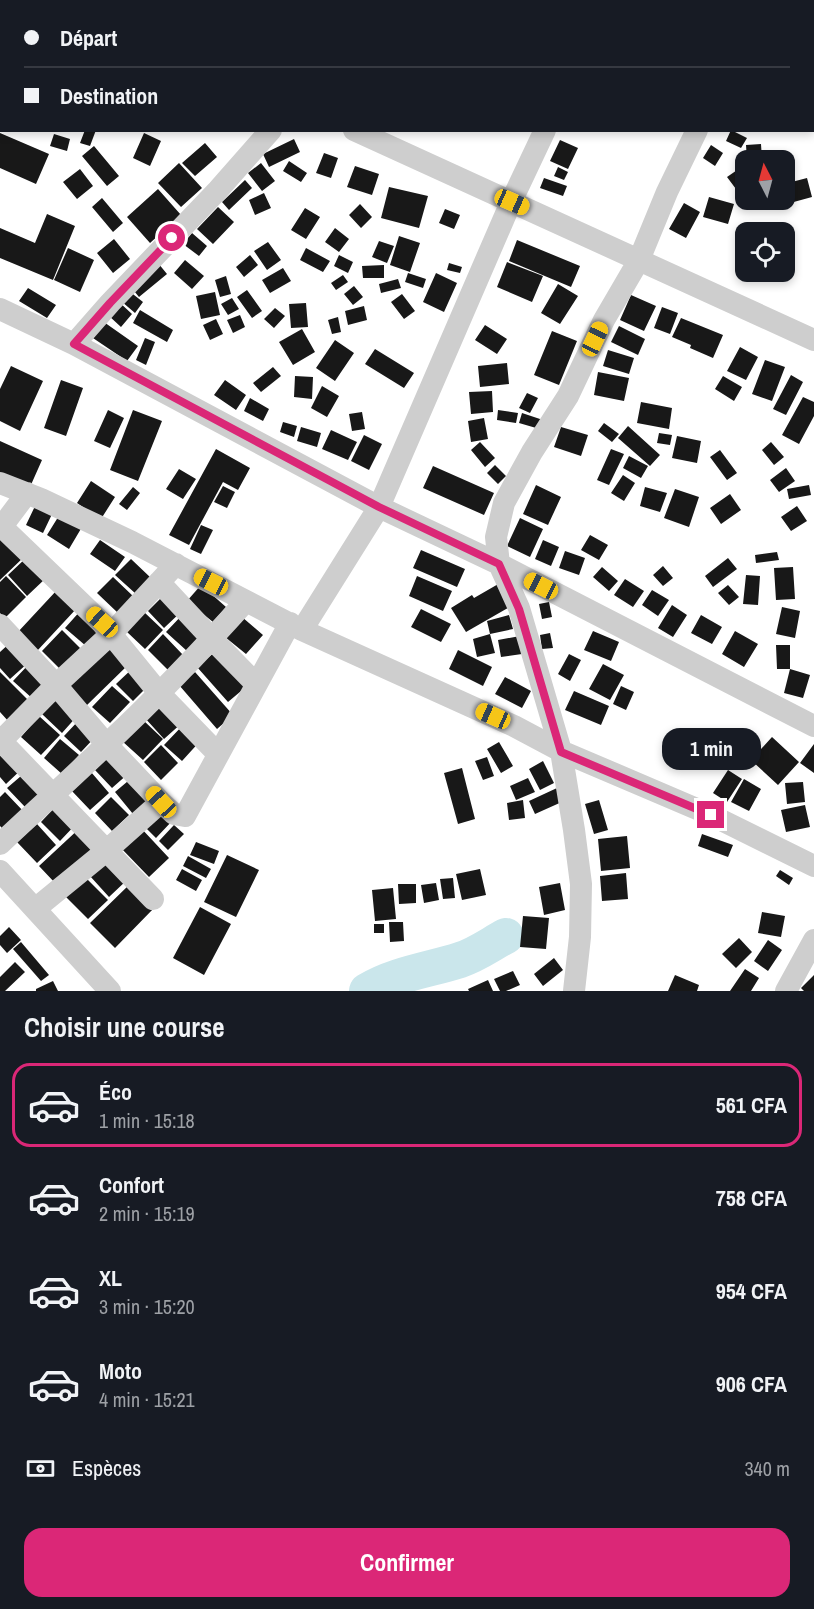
<!DOCTYPE html>
<html lang="fr">
<meta charset="utf-8">
<style>
body{margin:0;font-family:"Archivo Narrow",sans-serif;background:#20242c;color:#f1f3f6;height:100vh;display:flex;flex-direction:column;font-size:22px;white-space:nowrap}
*{box-sizing:border-box;margin:0}
p{font-size:20px;color:#9ea1a6}
.icon{flex:none;width:33px;height:33px;fill:none;stroke:currentColor;stroke-width:2;stroke-linecap:round;stroke-linejoin:round}
.map{position:relative;height:991px;overflow:hidden}
.side{display:flex;flex-direction:column;background:#171b24;flex:1}
.side>*{flex:none}
.hud{position:absolute;left:0px;top:0px;width:814px;height:132px;box-shadow:0 3px 9px #0003;display:grid;align-content:center;height:132px;padding:0 24px;background:#171b24}
.needle{width:39px;rotate:354deg}
.controls{position:absolute;left:735px;top:150px;display:grid;gap:12px}
.controls a{display:grid;place-items:center;width:60px;height:60px;border-radius:12px;background:#171b24;box-shadow:0 3px 9px #0003;font-size:30px}
.end{position:absolute;width:27px;height:27px;margin:-14px;border:8px solid #db2777;background:#fff;box-shadow:0 0 0 3px #fff}
.from{border-radius:50%}
.bubble{position:absolute;height:42px;border-radius:18px;background:#171b24;box-shadow:0 3px 9px #0003;font-size:20px;font-weight:700;line-height:42px;text-align:center}
.car{position:absolute;width:18px;height:36px;margin:-18px -9px;border-radius:8px;box-shadow:0 0 4px 2px #0007;background:linear-gradient(#f5c518 24%,#345 0 40%,#f5c518 0 76%,#345 0 86%,#f5c518 0)}
.hud b{display:flex;align-items:center;gap:21px;height:57px;font-size:22px}
.hud b+b{border-top:2px solid #363941}
.hud i{width:15px;height:15px;background:#f1f3f6}
ul{padding:0;list-style:none}
li{display:flex;align-items:center;gap:18px;height:84px;margin:0 12px 9px;padding:0 12px;border:3px solid transparent;border-radius:18px}
li div{flex:1}
li b{display:block;font-size:22px}
li em{font-style:normal;font-weight:700}
li.on{border-color:#db2777}
li>.icon{width:54px;height:54px;stroke-width:1.5}
h2{padding:0 24px;font-size:27px;line-height:72px}
.pay{display:flex;align-items:center;gap:15px;height:66px;padding:0 24px;font-size:22px}
.pay p{margin-inline-start:auto}
.action{display:flex;gap:12px;margin-top:auto;padding:12px 24px}
.action a{flex:1;height:69px;border-radius:18px;background:#db2777;color:#fff;font-size:24px;font-weight:700;line-height:69px;text-align:center}
.map>svg:first-child{display:block}
</style>
<div class="map">
<svg width="814" height="991" viewBox="0 0 814 991">
<rect width="100%" height="100%" fill="#fff"/>
<g fill="none" stroke-linecap="round" stroke-linejoin="round">
<path stroke="#cae6eb" stroke-width="36" d="M367,991C395,974 429,970 460,960C476,955 491,944 506,936"/>
</g>
<path fill="#181818" d="M85,130H96L90,146L80,143Z
M731,130L747,138L741,148L726,141Z
M0,133L49,154L36,184L0,168Z
M144,133L161,141L150,166L133,158Z
M54,134L70,139L67,151L50,146Z
M294,139L300,152L269,167L263,154Z
M560,140L578,148L568,169L550,161Z
M205,143L217,157L195,176L182,163Z
M761,144L762,160H747L746,145Z
M711,145L723,153L715,166L703,158Z
M94,146L119,176L107,186L82,156Z
M324,153L338,158L331,178L316,173Z
M289,161L307,173L301,182L283,171Z
M179,163L202,188L181,207L158,183Z
M261,163L275,181L262,191L248,173Z
M355,166L379,174L372,195L347,187Z
M743,166L746,169V183L736,189L727,177Z
M558,167L568,172L564,180L554,176Z
M80,169L93,186L77,199L63,182Z
M544,178L567,186L563,196L540,188Z
M807,178L812,197L779,206L777,200H784V184Z
M245,180L252,188L229,210L222,202Z
M389,187L428,196L419,228L381,218Z
M158,189L181,215L150,243L127,217Z
M264,193L271,208L255,215L249,200Z
M709,197L734,204L728,224L703,217Z
M102,198L123,223L113,232L92,207Z
M684,203L700,212L686,238L669,229Z
M360,204L372,217L361,228L349,215Z
M218,207L234,222L213,244L197,229Z
M305,208L320,217L306,239L291,230Z
M445,209L460,215L454,229L439,223Z
M47,214L75,226L53,280L0,258V228L35,243Z
M335,228L349,239L339,252L325,242Z
M192,233L207,246L199,256L183,244Z
M399,236L420,243L410,272L390,265Z
M114,239L130,259L113,273L97,253Z
M517,240L580,266L571,287L509,261Z
M379,241L394,246L387,263L372,257Z
M268,242L281,260L267,270L254,251Z
M68,248L94,260L80,292L54,280Z
M306,248L330,261L323,272L300,260Z
M250,255L258,265L244,277L236,267Z
M339,255L353,262L348,273L334,266Z
M185,260L204,276L192,289L174,273Z
M507,262L543,276L532,302L497,287Z
M158,263L167,274L139,297L130,286Z
M449,263L462,267L460,273L447,270Z
M384,265V278H363L362,266Z
M283,268L291,281L270,293L262,280Z
M408,273L426,279L423,288L405,282Z
M436,273L457,283L444,312L423,302Z
M343,275L348,282L336,290L331,283Z
M226,276L231,294L220,297L215,280Z
M398,279L401,288L381,293L379,284Z
M558,284L578,296L560,324L541,313Z
M354,286L363,297L353,305L344,294Z
M28,288L56,305L47,318L19,301Z
M247,290L262,311L252,318L237,297Z
M129,291L143,302L135,313L121,301Z
M215,292L220,315L201,319L196,296Z
M402,294L415,311L404,319L391,302Z
M631,295L656,306L644,331L620,320Z
M232,298L239,309L228,315L221,304Z
M119,302L132,314L121,327L108,315Z
M306,303L308,327L291,328L289,304Z
M364,306L367,320L348,325L345,311Z
M662,307L678,313L670,334L654,328Z
M275,308L285,316L274,328L264,319Z
M140,310L173,330L167,342L133,323Z
M240,315L245,327L233,333L227,320Z
M338,317L341,332L332,334L328,320Z
M681,318L723,335L713,358L690,348L691,345L672,337Z
M216,319L223,334L210,340L203,325Z
M101,320L138,346L127,361L90,336Z
M485,325L507,339L497,354L475,340Z
M619,326L645,339L638,355L611,342Z
M302,329L315,352L293,365L279,342Z
M552,331L577,341L559,385L534,375Z
M145,338L155,342L146,365L136,360Z
M335,340L354,353L335,381L316,368Z
M740,347L758,357L746,380L727,371Z
M375,349L414,373L404,388L365,364Z
M608,350L634,358L629,374L603,366Z
M765,360L785,367L772,401L752,394Z
M507,363L509,384L480,387L478,366Z
M11,366L43,381L20,431L0,421V389Z
M273,367L281,376L261,392L253,383Z
M598,372L629,378L624,401L594,395Z
M791,375L803,382L786,415L773,409Z
M295,376L313,377L312,399L294,397Z
M723,376L742,387L734,401L715,389Z
M61,380L83,388L66,436L44,428Z
M225,380L246,395L236,410L214,395Z
M322,386L339,396L327,417L311,408Z
M492,391L493,412L471,414L469,392Z
M527,393L538,398L530,413L519,408Z
M803,397L814,402V416L799,444L782,435Z
M250,398L269,409L263,421L244,411Z
M641,402L672,408L669,429L637,423Z
M108,410L124,418L110,448L94,441Z
M133,410L162,421L138,481L110,470Z
M498,410L518,413L516,423L497,420Z
M362,412L365,429L352,431L349,414Z
M522,413L546,421L543,430L519,423Z
M484,418L488,439L471,442L468,421Z
M283,422L297,426L294,437L280,432Z
M604,423L619,434L612,442L598,431Z
M628,426L660,455L650,466L618,438Z
M301,427L321,433L317,447L297,441Z
M561,427L588,435L581,456L554,447Z
M331,430L357,442L348,460L322,449Z
M659,433L672,435L670,445L657,443Z
M364,435L382,444L369,470L351,461Z
M677,436L701,441L697,463L672,458Z
M0,441L42,460L30,487L0,474Z
M480,442L495,458L485,467L471,450Z
M771,442L784,457L774,465L762,450Z
M216,449L250,468L238,490L223,482L189,545L169,535Z
M611,449L624,454L609,485L597,480Z
M720,450L737,473L727,480L710,457Z
M629,456L648,466L641,478L623,468Z
M495,465L506,476L498,484L487,473Z
M433,466L494,493L484,515L423,488Z
M786,468L795,481L779,492L770,480Z
M179,469L196,479L183,499L166,489Z
M623,475L635,483L624,501L611,493Z
M91,481L115,497L101,519L77,503Z
M536,485L561,497L548,525L523,514Z
M809,485L811,495L789,499L787,489Z
M223,486L235,492L227,508L214,502Z
M133,487L140,493L127,510L119,504Z
M645,487L667,493L660,512L640,506Z
M675,489L699,497L689,527L664,518Z
M730,494L741,510L721,524L710,508Z
M36,504L53,512L43,533L26,525Z
M797,506L807,521L791,531L781,517Z
M60,514L82,527L69,549L47,535Z
M520,518L543,529L530,557L507,546Z
M201,525L213,530L201,554L190,549Z
M590,535L608,545L599,560L581,550Z
M0,538L26,555L0,580Z
M100,540L125,557L115,571L90,554Z
M543,540L559,547L551,566L535,559Z
M421,550L465,569L457,587L413,568Z
M565,551L585,558L579,575L559,568Z
M777,552L779,560L756,563L755,555Z
M27,557L46,578L27,596L8,575Z
M728,558L737,569L713,587L705,576Z
M131,559L151,578L136,594L115,575Z
M663,566L673,578L663,586L653,575Z
M602,567L618,581L609,591L593,577Z
M793,567L795,599L776,600L774,568Z
M746,575L760,576L758,605L743,604Z
M6,576L26,597L5,618L0,613V582Z
M417,576L452,591L443,611L409,596Z
M113,577L134,597L118,613L97,593Z
M625,579L644,591L633,607L614,595Z
M500,583L513,605L466,632L451,608L472,595L474,598Z
M201,585L226,607L213,622L187,601Z
M728,585L739,597L729,605L718,593Z
M57,590L77,608L37,651L17,633Z
M652,590L669,600L658,616L642,605Z
M165,594L182,611L164,628L148,611Z
M549,602L552,617L542,619L539,604Z
M672,605L687,615L673,637L658,628Z
M782,607L800,611L795,638L776,634Z
M82,609L103,627L86,646L65,628Z
M421,609L451,624L441,642L411,627Z
M144,612L163,630L145,649L126,631Z
M184,613L205,633L187,651L166,632Z
M509,615L513,629L490,634L487,621Z
M701,615L722,627L712,644L691,633Z
M242,617L263,635L246,654L225,637Z
M62,630L81,649L60,669L42,651Z
M593,631L619,642L611,661L584,650Z
M735,631L758,644L744,667L722,654Z
M550,633L553,648L542,649L540,635Z
M163,634L183,655L168,670L148,650Z
M490,634L495,653L477,657L473,639Z
M520,636L522,654L501,657L498,640Z
M11,642L29,662L10,679L0,668V652Z
M111,645L129,664L86,706L67,687Z
M776,645H790V669H777Z
M458,650L492,667L483,686L449,669Z
M216,651L247,686L228,702L197,667Z
M569,654L581,660L570,681L558,674Z
M30,663L50,682L33,699L13,681Z
M603,664L624,675L610,700L589,689Z
M133,668L149,685L133,701L116,684Z
M790,669L810,675L803,698L784,693Z
M0,672L30,702L9,722L0,712Z
M195,672L233,715L217,729L179,685Z
M505,677L531,691L522,708L495,694Z
M112,686L130,702L110,723L92,707Z
M621,686L634,692L626,710L613,704Z
M574,691L609,706L601,725L565,710Z
M58,696L78,715L62,733L42,714Z
M164,701L183,722L164,739L145,718Z
M39,716L60,735L41,755L21,737Z
M80,719L97,735L81,752L64,736Z
M143,720L163,739L143,760L122,741Z
M185,723L202,739L182,761L164,745Z
M772,737L799,762L778,785L751,760Z
M60,739L79,755L62,774L44,758Z
M499,742L513,766L501,773L487,749Z
M814,744V773L800,763Z
M161,745L178,763L161,780L144,762Z
M0,754L24,767L6,784L0,777Z
M112,754L129,773L112,788L95,770Z
M487,757L494,776L483,780L475,761Z
M543,761L554,783L540,790L529,769Z
M462,768L475,819L458,824L444,773Z
M28,770L46,790L26,808L7,788Z
M728,770L742,779L727,802L713,793Z
M91,772L109,793L90,810L71,790Z
M134,776L152,798L133,814L115,792Z
M528,778L535,792L516,800L510,786Z
M744,779L761,789L749,811L731,802Z
M803,782L805,802L787,804L785,783Z
M557,788L564,801L535,814L529,801Z
M5,792L25,813L5,831L0,826V797Z
M111,797L129,815L112,831L95,813Z
M523,800L525,818L509,820L507,803Z
M599,800L608,830L594,834L585,804Z
M58,804L77,823L60,841L41,822Z
M805,805L810,827L786,832L781,810Z
M161,808L173,820L156,838L144,826Z
M37,824L56,845L37,863L17,842Z
M174,825L184,834L168,850L159,841Z
M82,826L98,845L56,884L39,866Z
M140,827L169,858L149,877L120,847Z
M702,834L733,845L728,857L698,846Z
M627,836L630,868L601,871L598,839Z
M196,842L219,851L214,864L190,855Z
M227,855L259,870L236,917L204,902Z
M188,856L211,869L206,878L183,866Z
M108,860L127,880L109,897L90,876Z
M182,869L202,880L196,891L176,880Z
M480,869L486,895L462,900L456,874Z
M780,870L793,878L789,885L776,876Z
M626,873L628,899L602,901L600,876Z
M86,878L108,900L88,919L66,897Z
M453,878L455,898L443,899L440,879Z
M131,883L155,907L115,948L90,923Z
M436,883L439,900L424,903L421,885Z
M560,883L565,910L544,915L539,887Z
M398,884H416V903L399,904Z
M393,888L396,919L375,921L372,890Z
M200,907L231,924L204,975L173,958Z
M762,912L785,916L781,937L758,933Z
M523,916L549,918L546,949L520,947Z
M389,922H403L404,941L390,942Z
M374,924H384V933H374Z
M9,927L21,940L7,953L0,945V936Z
M739,938L752,952L736,968L722,954Z
M768,940L782,950L768,971L754,961Z
M21,942L49,975L41,981L13,949Z
M554,958L563,970L543,986L534,974Z
M15,962L25,972L5,991H0V977Z
M745,969L759,978L751,991H730Z
M513,971L520,985L506,991H500L494,979Z
M675,975L699,985L697,991H668Z
M814,975V991H804L801,988Z
M488,980L493,991H469L468,989Z
M53,981L58,991H36V989Z"/>
<g fill="none" stroke-linecap="round" stroke-linejoin="round">
<path stroke="#cecece" stroke-width="22" d="M69,0L73,2
M607,2L608,0
M763,2L764,0
M354,130L814,340
M0,309L74,344L379,507L499,564L814,726
M74,344L110,303L218,190L271,130
M0,483L41,499L132,542L302,630L514,726L561,751L711,815L814,866
M0,524L2,527L102,623L159,693L218,754
M0,529L27,493
M159,582L212,639L256,684
M0,625L56,685L107,745L161,802L174,814L185,816L290,623
M302,630L379,507L511,202L545,130
M0,740L153,899
M0,742L56,685L111,634L176,564
M0,844C36,810 73,777 108,743C156,698 202,650 246,601
M0,871L110,991
M35,909L106,851L161,802
M574,991L580,937L581,884L574,830L561,751L519,608L499,564L496,537L504,503L532,452L568,396L604,320L639,260L667,192L697,130
M786,991L814,940"/>
</g>
<g fill="none" stroke-linecap="round" stroke-linejoin="round">
<path stroke="#db2777" stroke-width="8" d="M172,238L110,303L74,344L379,507L499,564L519,609L561,752L711,815"/>
</g>
</svg>
<div class="controls">
<a><svg class="needle" viewBox="-14 -14 28 28"><path d="M0-13l5 13h-10z" fill="#e53935"/><path d="M0 13l5-13h-10z" fill="#9ea1a6"/></svg></a>
<a><svg class="icon" aria-label="locate" viewBox="0 0 24 24"><circle cx="12" cy="12" r="6"/><path d="M12 2v4M12 18v4M2 12h4M18 12h4"/></svg></a>
</div>
<i class="end from" style="left:172px;top:238px"></i>
<i class="end" style="left:711px;top:815px"></i>
<div class="bubble" style="left:662px;top:728px;width:99px">1 min</div>
<i class="car" style="left:512px;top:202px;rotate:114deg"></i>
<i class="car" style="left:595px;top:339px;rotate:25deg"></i>
<i class="car" style="left:211px;top:582px;rotate:297deg"></i>
<i class="car" style="left:541px;top:586px;rotate:297deg"></i>
<i class="car" style="left:102px;top:622px;rotate:312deg"></i>
<i class="car" style="left:493px;top:716px;rotate:294deg"></i>
<i class="car" style="left:161px;top:802px;rotate:317deg"></i>
<div class="hud">
<b><i class="from"></i>Départ</b>
<b><i></i>Destination</b>
</div>
</div>
<section class="side">
<h2>Choisir une course</h2>
<ul>
<li class="on"><svg class="icon" aria-label="car" viewBox="0 0 24 24"><path d="M5 17H2v-5l4-1 3-4h7l3 4 3 1v5h-3M9 17h6M6 11h13"/><circle cx="7" cy="17" r="2"/><circle cx="17" cy="17" r="2"/></svg><div><b>Éco</b><p>1 min · 15:18</p></div><em>561 CFA</em></li>
<li><svg class="icon" aria-label="car" viewBox="0 0 24 24"><path d="M5 17H2v-5l4-1 3-4h7l3 4 3 1v5h-3M9 17h6M6 11h13"/><circle cx="7" cy="17" r="2"/><circle cx="17" cy="17" r="2"/></svg><div><b>Confort</b><p>2 min · 15:19</p></div><em>758 CFA</em></li>
<li><svg class="icon" aria-label="car" viewBox="0 0 24 24"><path d="M5 17H2v-5l4-1 3-4h7l3 4 3 1v5h-3M9 17h6M6 11h13"/><circle cx="7" cy="17" r="2"/><circle cx="17" cy="17" r="2"/></svg><div><b>XL</b><p>3 min · 15:20</p></div><em>954 CFA</em></li>
<li><svg class="icon" aria-label="car" viewBox="0 0 24 24"><path d="M5 17H2v-5l4-1 3-4h7l3 4 3 1v5h-3M9 17h6M6 11h13"/><circle cx="7" cy="17" r="2"/><circle cx="17" cy="17" r="2"/></svg><div><b>Moto</b><p>4 min · 15:21</p></div><em>906 CFA</em></li>
</ul>
<div class="pay"><svg class="icon" aria-label="cash" viewBox="0 0 24 24"><path d="M3 7h18v10H3z"/><circle cx="12" cy="12" r="2"/></svg>Espèces<p>340 m</p></div>
<div class="action"><a>Confirmer</a></div>
</section>
